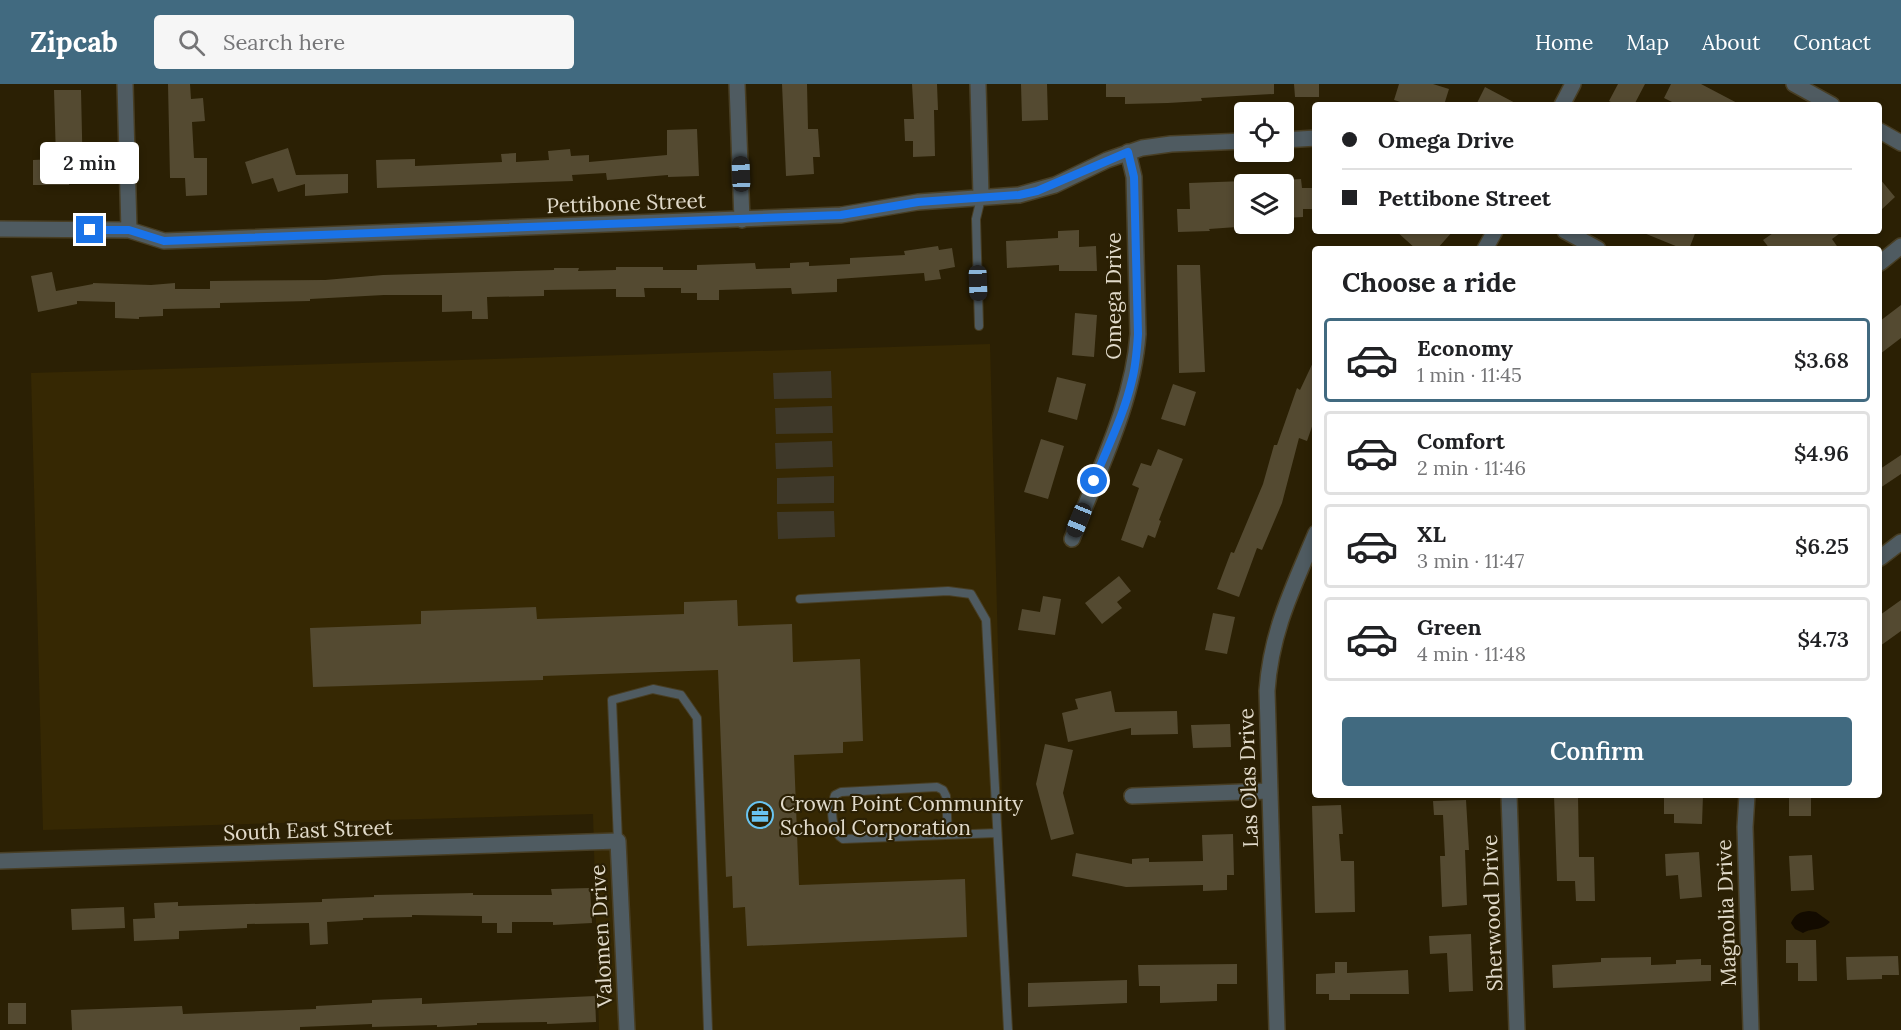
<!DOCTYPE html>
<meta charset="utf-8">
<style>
body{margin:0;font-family:Lora,serif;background:#f6f6f6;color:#202124;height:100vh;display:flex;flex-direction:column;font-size:22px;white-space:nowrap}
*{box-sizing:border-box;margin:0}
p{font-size:20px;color:#757577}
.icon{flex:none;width:33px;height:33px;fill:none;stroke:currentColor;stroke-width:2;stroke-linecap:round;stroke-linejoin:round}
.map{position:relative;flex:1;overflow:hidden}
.details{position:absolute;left:1312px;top:162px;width:570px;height:552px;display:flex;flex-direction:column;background:#fff;border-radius:6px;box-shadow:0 3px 9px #0003}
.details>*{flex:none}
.top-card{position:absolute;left:1312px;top:18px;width:570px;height:132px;border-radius:6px;box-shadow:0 3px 9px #0003;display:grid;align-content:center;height:132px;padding:0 30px;background:#fff}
.controls{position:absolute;left:1234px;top:18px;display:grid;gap:12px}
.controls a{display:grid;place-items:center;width:60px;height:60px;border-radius:6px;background:#fff;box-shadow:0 3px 9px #0003;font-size:30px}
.end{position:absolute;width:27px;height:27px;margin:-14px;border:8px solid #1a73e8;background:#fff;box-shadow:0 0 0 3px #fff}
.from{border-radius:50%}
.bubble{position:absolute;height:42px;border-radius:6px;background:#fff;box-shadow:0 3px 9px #0003;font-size:20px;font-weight:600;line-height:42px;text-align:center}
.car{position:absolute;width:18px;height:36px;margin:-18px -9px;border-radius:8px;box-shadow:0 0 4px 2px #0007;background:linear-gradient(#222 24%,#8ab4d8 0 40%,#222 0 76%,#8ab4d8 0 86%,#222 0)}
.top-card b{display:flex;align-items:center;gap:21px;height:57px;font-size:22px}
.top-card b+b{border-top:2px solid #e0e0e0}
.top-card i{width:15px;height:15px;background:#202124}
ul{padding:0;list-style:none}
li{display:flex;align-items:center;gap:18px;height:84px;margin:0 12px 9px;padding:0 18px;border:3px solid #e0e0e0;border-radius:6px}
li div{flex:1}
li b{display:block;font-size:22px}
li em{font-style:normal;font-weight:600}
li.on{border-color:#416a80}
li>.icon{width:54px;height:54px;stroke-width:1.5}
h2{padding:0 30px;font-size:27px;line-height:72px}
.action{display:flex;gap:12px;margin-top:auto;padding:12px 30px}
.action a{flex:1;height:69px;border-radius:6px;background:#416a80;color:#fff;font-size:24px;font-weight:600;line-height:69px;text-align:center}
header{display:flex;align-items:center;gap:36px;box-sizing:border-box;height:84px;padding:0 30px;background:#416a80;color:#fff}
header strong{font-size:28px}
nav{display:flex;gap:33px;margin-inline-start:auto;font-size:21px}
.search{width:420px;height:54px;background:#f6f6f6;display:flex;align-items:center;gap:15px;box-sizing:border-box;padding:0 21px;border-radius:6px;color:#757577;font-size:22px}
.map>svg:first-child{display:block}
</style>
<header>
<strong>Zipcab</strong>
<div class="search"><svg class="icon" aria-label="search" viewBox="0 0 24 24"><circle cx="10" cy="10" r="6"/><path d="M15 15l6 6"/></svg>Search here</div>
<nav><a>Home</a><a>Map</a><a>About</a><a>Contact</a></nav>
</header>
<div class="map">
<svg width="1901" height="946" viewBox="0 0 1901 946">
<rect width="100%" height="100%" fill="#2b2004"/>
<path fill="#362803" d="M990,260L1008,946H599L593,730L43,746L31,289Z"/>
<path fill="#3e3829" d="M831,287L832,314L774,315L773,289Z
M832,322L833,349L776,350L775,324Z
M832,357L833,383L776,385L775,359Z
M834,392V419L777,420V394Z
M834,427L835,453L778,455L777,428Z"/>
<path fill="#130b00" d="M1809,827L1816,828L1830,838C1820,848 1813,843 1803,849L1795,845L1791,839C1795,830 1800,828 1809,827Z"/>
<path fill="#544a31" d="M168,0H190L191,15L203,14L205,37L192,38L194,74H207V111L186,112L185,94H170Z
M782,0H807L808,45H818L820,73H813L814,90L786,92Z
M912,0H937L938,26H934L935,72L913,73V57H905L904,35H914Z
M1021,0H1047L1048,36L1022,37Z
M1106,0H1274V10L1201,14L1202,17L1168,19L1125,20V13H1106Z
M1294,0H1319V13H1295Z
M1399,0H1433L1449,5L1444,21H1410L1394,16Z
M1618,0H1645L1634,21H1616L1609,17Z
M1671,0H1701L1741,21H1678L1664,14Z
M1485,3L1519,21H1476Z
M54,6H81L83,96H69V101H33V76L56,75Z
M697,45L699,92L668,93V91L607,96L606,89L572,91L573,97L377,104L376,76L415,75V82L502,78L501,70L516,69V78L549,76L548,67L570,65L571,72L589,71V78L667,71V46Z
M288,64L296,91L348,90V109L305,112V100L278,108L273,94L252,100L245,78Z
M1301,95L1302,104H1316V125H1303V133L1284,134V96Z
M1880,95L1895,113L1880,127Z
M1245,97V134H1237V143L1209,145L1210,147L1178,148L1177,125H1190L1189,99Z
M1079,146V163L1096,162L1097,187H1059V181L1007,184L1006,157L1058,154V147Z
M1396,147H1453L1437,165H1416Z
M1639,147H1696L1689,165H1683Z
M1776,147H1843L1832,155L1839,165H1770L1763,156Z
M938,162L939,166L952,164L955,183L939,186L941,195L925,197L924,189L837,195V208L792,210L791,204L719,206V216H697V209H681V204H644L645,213H616V205L544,206V212L487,213L488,235H472V227L442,228V211H384L310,215V217L220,219V224L163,225V232L139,233V235L115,234V218L77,217V220L38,228L31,192L52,188L56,207L93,200V199L151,201L175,199V205H210V197L325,196L383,191L554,186V184H579L578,187L616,186V183H663V186H697V181L755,179L756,185L790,184V179L809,178V182L850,180V174L905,171L904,167Z
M1177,181H1200L1205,288L1179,289Z
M1901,221V254L1880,270V237Z
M1075,229L1097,231L1094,273L1072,271Z
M1316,272V331L1307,357L1299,354L1282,419L1262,466L1257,464L1239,513L1217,505L1231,468L1234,469L1263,400L1274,361H1277L1297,304L1300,306Z
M1057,293L1086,300L1077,336L1048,328Z
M1173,300L1196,308L1185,342L1161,335Z
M1041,355L1064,362L1048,415L1024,408Z
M1158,365L1183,375L1159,436L1161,437L1155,454L1148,451L1143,464L1121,456L1139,404L1132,401L1141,379L1151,382Z
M1901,371V390L1880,404V385Z
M1119,492L1131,507L1117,518L1122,524L1102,540L1085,519Z
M1043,512L1061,515L1055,551L1018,546L1022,525L1040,528Z
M737,516L738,542L792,540L793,578L860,575L863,657L843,658V669L794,671L799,801L965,795L967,853L747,862L745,823L733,824L732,792L726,793L718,586L543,592V596L313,603L310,544L421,540V527L536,523L537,535L684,530V518Z
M1901,516V547L1880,562V531Z
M1213,529L1235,533L1227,570L1205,566Z
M1111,607L1115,628L1177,627L1178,650L1131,651V644L1068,658L1062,629L1078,625L1075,615Z
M1230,640L1231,663L1193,664L1191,641Z
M1045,660L1073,666L1063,709L1074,750L1051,756L1036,700Z
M1554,711H1578L1579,773H1594L1595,817H1576L1575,797H1557Z
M1676,711H1703L1702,740L1674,739V730H1664V713H1676Z
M1789,711H1811V732H1789Z
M1466,716L1469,766H1465L1467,821L1442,823L1440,772H1445L1443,731H1434L1433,717Z
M1341,721L1343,750H1339L1341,777H1354L1355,828L1315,829L1312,722Z
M1233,750L1234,791H1227V806L1203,807V801L1126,803L1072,792L1076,769L1132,780V775L1149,774V778L1203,777L1202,751Z
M1699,768L1702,813L1680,815L1678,791L1666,792L1665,770Z
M1812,771L1814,806L1791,807L1789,772Z
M590,804L592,839L553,841V838H512V849H497V839H482V832L412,831V833L363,834V836L327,838L328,860L310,861L309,839L247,840V844L179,847V855L134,857L133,835L155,834L154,819L178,818V822L322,818V815L374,813V811L473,809V811H552L551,805Z
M124,823L125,844L72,846L71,825Z
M1471,850L1473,907L1449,908L1447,869L1430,870L1429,852Z
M1786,856H1816L1817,897H1798V879H1786Z
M1898,872L1899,891H1882V895L1847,896L1846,873Z
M1651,873V881L1676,880V876L1701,875V881H1711V897L1553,904L1552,881L1601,878V874Z
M1335,878H1347V889L1408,886L1409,910H1350V916H1329V910H1316V890L1335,889Z
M1237,880V900H1217V917L1160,919V902H1139L1138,881Z
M1127,896V919L1028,923V899Z
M595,912L596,938L547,940V938L477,939V941L437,943V941L372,943V940L300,943V946H72L71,926L182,922L183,930L316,925V922L372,919V916L422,914V920Z
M8,919H26V940H8Z"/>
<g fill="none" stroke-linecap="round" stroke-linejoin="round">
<defs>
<path id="service" d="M979,242L976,135L981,114
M800,515L948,507L971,510L986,536L1008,946
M948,751L946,712L943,706L937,703L841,708L835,711C830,724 831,748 843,755L997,749
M618,757L612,616L653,605L681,611L697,634L708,946"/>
<path id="minor" d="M125,0L129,146
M737,0L742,136
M978,0L981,112
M1794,0L1832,21
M1562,21L1573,0
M1880,47L1901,59
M1284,56L1316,54
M0,145L129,146L164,157L841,131L918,118L1019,111L1055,101L1107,76L1142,64L1171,60L1245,57
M1565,147L1598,165
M1485,165L1495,147
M1880,179L1901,162
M1072,455C1097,389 1133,321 1138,250L1134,93L1128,68
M1880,474L1901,458
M1509,711L1517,946
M1747,711L1745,743L1751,946
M1132,712L1269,707
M0,777L618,757L627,946
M1277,946L1267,607C1271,547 1293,504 1316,449"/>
</defs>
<use href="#service" stroke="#483e24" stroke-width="10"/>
<use href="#minor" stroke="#483e24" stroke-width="18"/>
<use href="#service" stroke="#4f5b61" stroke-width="8"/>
<use href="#minor" stroke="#4f5b61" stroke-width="15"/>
</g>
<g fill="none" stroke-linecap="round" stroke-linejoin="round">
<path stroke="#1a73e8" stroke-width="8" d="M90,146H129L164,157L841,131L918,118L1019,111L1037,107L1128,68L1134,93L1138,250C1137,265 1136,281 1132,296C1124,331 1107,364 1094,397"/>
</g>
<defs>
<symbol id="office-ring" viewBox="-11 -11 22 22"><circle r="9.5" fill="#2b2004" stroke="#69c4f1" stroke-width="1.5"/><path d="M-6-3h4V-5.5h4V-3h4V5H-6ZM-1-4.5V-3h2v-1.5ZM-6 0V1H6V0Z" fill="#69c4f1"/></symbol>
</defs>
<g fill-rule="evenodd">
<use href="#office-ring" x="745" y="716" width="30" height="30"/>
</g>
<g text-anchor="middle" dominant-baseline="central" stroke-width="4.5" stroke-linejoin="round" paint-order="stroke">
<g font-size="21" fill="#e1daca" stroke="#2b2004">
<text transform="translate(626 119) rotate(-2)">Pettibone Street</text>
<text transform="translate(1113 212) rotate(-90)">Omega Drive</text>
<text transform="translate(1248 694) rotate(-92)">Las Olas Drive</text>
<text transform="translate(308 746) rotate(-2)">South East Street</text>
<text transform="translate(1492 829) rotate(-92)">Sherwood Drive</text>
<text transform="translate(1726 829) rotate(-92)">Magnolia Drive</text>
<text transform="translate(601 852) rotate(-93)">Valomen Drive</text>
</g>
<g font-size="21" fill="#e1daca" stroke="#2b2004" text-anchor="start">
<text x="780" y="719">Crown Point Community<tspan x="780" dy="24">School Corporation</tspan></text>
</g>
</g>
</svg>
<div class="controls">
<a><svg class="icon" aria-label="locate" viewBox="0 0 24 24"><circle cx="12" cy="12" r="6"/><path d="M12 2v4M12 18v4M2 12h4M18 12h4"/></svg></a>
<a><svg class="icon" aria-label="layers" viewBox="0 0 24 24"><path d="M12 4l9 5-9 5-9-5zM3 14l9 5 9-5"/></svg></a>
</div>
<i class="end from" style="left:1094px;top:397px"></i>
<i class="end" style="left:90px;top:146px"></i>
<div class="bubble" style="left:40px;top:58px;width:99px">2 min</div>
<i class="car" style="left:741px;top:90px;rotate:358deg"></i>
<i class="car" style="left:978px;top:199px;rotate:178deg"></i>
<i class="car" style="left:1079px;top:436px;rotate:202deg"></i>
<div class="top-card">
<b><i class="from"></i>Omega Drive</b>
<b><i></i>Pettibone Street</b>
</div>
<section class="details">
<h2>Choose a ride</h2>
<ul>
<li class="on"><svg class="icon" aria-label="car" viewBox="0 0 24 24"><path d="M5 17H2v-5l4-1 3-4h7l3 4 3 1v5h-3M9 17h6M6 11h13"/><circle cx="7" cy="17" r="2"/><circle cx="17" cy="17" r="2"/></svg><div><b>Economy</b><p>1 min · 11:45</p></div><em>$3.68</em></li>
<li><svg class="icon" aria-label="car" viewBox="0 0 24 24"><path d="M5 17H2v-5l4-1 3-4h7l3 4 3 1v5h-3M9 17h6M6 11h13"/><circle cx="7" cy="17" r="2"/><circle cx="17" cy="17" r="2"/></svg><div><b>Comfort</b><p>2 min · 11:46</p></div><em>$4.96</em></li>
<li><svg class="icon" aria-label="car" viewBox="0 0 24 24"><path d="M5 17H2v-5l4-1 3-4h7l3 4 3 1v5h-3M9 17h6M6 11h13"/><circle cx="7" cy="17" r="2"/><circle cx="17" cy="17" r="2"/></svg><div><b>XL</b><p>3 min · 11:47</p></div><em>$6.25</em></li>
<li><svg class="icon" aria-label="car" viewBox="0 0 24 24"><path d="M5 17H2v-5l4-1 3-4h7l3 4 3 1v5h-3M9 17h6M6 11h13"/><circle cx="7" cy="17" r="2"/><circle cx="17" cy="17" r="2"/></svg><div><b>Green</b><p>4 min · 11:48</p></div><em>$4.73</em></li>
</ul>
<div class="action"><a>Confirm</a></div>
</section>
</div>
